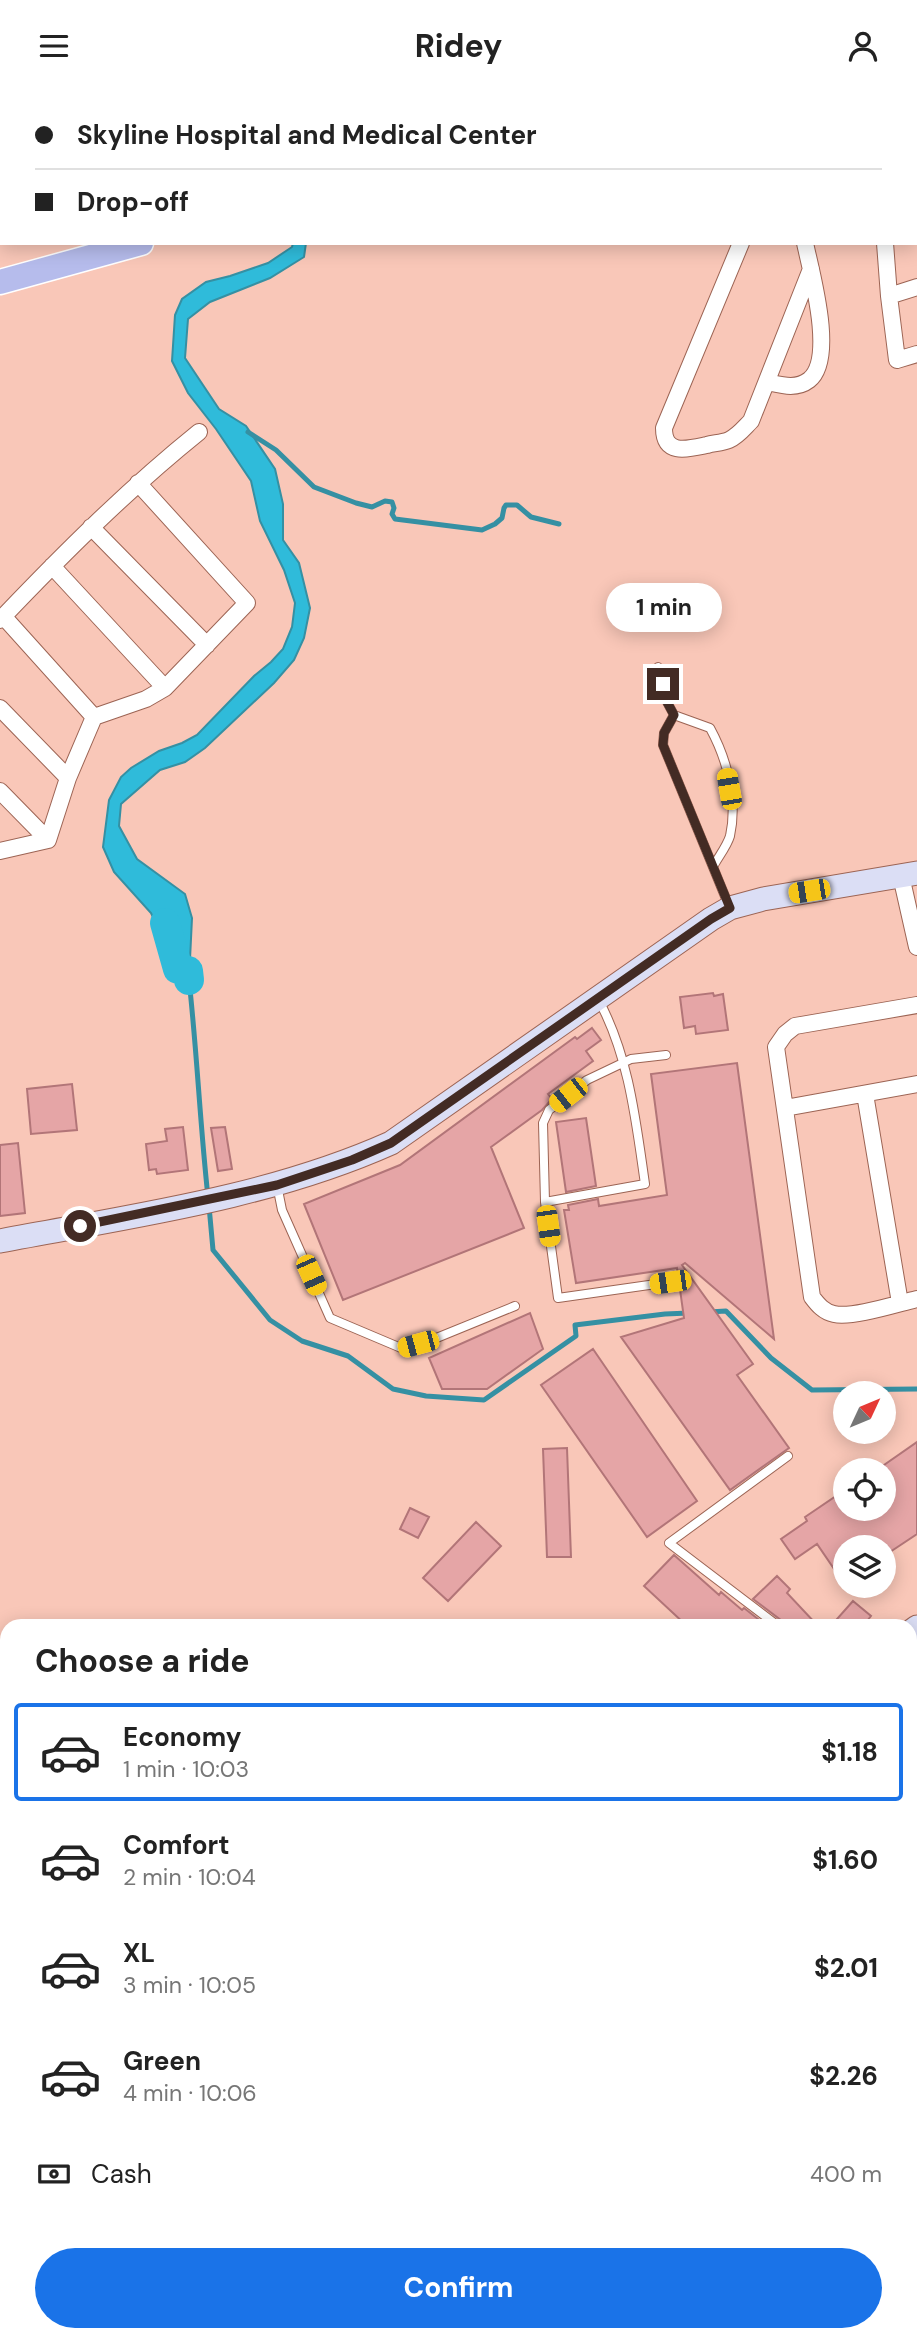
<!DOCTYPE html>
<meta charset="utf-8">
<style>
body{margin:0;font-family:"DM Sans",sans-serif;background:#f2f2f2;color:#222;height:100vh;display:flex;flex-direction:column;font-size:26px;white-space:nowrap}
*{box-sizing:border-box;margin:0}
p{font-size:23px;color:#767676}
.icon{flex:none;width:38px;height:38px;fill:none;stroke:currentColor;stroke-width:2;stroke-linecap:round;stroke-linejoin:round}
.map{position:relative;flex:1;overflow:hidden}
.side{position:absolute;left:0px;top:1528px;width:917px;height:723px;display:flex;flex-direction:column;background:#fff;border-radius:21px 21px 0 0;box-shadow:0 4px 18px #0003}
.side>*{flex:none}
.banner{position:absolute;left:0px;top:0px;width:917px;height:154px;box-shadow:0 4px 18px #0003;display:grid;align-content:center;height:154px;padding:0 35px;background:#fff}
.needle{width:46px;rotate:46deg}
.buttons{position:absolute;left:833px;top:1290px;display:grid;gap:14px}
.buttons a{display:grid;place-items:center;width:63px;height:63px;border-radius:50%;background:#fff;box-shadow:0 4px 18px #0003;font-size:35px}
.end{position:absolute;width:32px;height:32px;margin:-16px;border:9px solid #432b24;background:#fff;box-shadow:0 0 0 4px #fff}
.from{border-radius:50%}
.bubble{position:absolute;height:49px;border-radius:24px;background:#fff;box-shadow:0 4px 18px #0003;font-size:23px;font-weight:700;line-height:49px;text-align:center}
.car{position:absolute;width:21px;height:42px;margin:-21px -10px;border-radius:9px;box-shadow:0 0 5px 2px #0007;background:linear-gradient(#f5c518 24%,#345 0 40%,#f5c518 0 76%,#345 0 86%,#f5c518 0)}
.banner b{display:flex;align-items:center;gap:24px;height:66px;font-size:26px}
.banner b+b{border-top:2px solid #e0e0e0}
.banner i{width:18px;height:18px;background:#222}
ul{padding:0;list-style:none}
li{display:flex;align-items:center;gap:21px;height:98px;margin:0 14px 10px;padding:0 21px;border:4px solid transparent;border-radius:7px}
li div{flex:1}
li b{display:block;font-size:26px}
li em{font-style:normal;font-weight:700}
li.active{border-color:#1a73e8}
li>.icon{width:63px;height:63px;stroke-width:1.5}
h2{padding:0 35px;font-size:32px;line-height:84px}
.pay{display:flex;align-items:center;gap:18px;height:77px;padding:0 35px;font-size:26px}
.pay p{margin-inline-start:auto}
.action{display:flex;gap:14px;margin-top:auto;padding:14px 35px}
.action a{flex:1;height:80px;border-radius:42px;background:#1a73e8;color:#fff;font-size:28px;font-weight:700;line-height:80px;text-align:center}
header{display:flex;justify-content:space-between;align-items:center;height:91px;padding:0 35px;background:#fff;font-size:32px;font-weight:700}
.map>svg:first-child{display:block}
</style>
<header><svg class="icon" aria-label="menu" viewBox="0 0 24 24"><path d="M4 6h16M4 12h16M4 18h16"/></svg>Ridey<svg class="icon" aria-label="person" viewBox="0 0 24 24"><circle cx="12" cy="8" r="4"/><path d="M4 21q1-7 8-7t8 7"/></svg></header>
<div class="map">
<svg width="917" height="2249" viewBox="0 0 917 2249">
<rect width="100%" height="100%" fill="#f9c7b8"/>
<path fill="#2fbbda" stroke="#3590a3" stroke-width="2" d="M293,152H306L304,166L270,187L210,211L188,228L185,267L219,318L246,335L275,378L283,413V449L299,472L310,517L304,547L294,569L274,592L205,657L185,671L160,679L121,713L119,735L137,768L185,803L192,827L189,889L167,856L151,822L114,781L103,756L109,709L121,686L131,677L159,660L182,652L197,644L254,585L271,571L283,558L292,536L295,512L284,479L260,430L251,390L216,338L188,302L172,270L175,224L182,208L206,191L230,185L268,172L292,156Z"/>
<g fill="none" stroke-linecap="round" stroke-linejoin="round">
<path stroke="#3590a3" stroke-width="5" d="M248,341L276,359L314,396L356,412L372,416L385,410L392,411L394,417L392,423L395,428L482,439L495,433L502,427L504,417L506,414H517L531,426L559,433
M189,889C197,961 200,1033 208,1106
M209,1115L213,1159L270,1229L302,1250L348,1265L393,1298L426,1305L484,1309L576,1245L575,1234L665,1223L689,1222
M709,1221L726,1220L771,1267L812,1299L917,1298"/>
<path stroke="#2fbbda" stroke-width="30" d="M165,832L178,878L188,880L189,889"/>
</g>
<path fill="#e5a5a6" stroke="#b27578" stroke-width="2" d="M713,902L714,905L723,903L728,939L696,943L695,935L684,937L680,906Z
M592,937L601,949L586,960L593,970L548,1003L552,1008L542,1019L491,1056L524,1137L343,1209L304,1113L400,1074L575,946L577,948Z
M737,972L774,1248L685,1172L682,1174L753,1273L737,1284L789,1357L730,1399L621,1246L684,1227L677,1177L576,1192L564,1119H569L568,1114L598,1108L599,1115L667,1104L651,983Z
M72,993L77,1039L31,1043L27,998Z
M586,1027L596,1095L566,1101L556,1031Z
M183,1036L188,1079L157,1083L156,1078L149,1079L146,1053L167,1050L165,1038Z
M225,1036L232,1078L218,1080L211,1037Z
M18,1052L25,1122L0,1125V1054Z
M530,1222L543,1258L487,1298H442L429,1267Z
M593,1258L697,1410L647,1446L541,1294Z
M917,1351V1443L884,1465V1456H845V1494L817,1453L795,1468L781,1448L807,1430L805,1426L845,1399V1418H884V1374Z
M567,1357L571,1466H547L543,1358Z
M410,1417L429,1426L418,1447L400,1438Z
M476,1431L501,1455L448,1510L423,1487Z
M674,1464L719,1504L721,1501L742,1519L744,1517L767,1535H687L644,1495Z
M777,1485L790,1498L787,1502L818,1535H784L782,1530L753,1508Z
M853,1510L871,1525L863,1535H842L837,1528Z"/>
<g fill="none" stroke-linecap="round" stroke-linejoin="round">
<defs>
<path id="lane" d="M658,576L667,611L674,624L710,637C727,668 738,709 730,745C727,755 719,765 714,774
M674,624L664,642L663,654L729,815
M666,964L631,968L587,989L549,1019L543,1032L545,1111L558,1207L670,1191
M277,1094L282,1119L330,1227L401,1257L434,1248L515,1215
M545,1111L645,1093C636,1031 629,964 598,908
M778,1535L669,1452L788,1365"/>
<path id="street" d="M634,0L636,2
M0,7L2,9
M915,38L917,37
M915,100L917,99
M741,152L664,337C664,365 688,358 707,354C714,352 722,352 729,349C738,345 744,337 751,330L811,178
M885,152L889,205L897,269L917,263
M889,205L917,196
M767,291C781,294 796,299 809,289C836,268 811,181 805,152
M91,436L207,554
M52,475L165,597
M4,526L94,626
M0,529C63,463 127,399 199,341
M0,617L68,687
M0,700L48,749
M0,760L48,749L68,687L94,626L146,608L165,597L247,512L138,392
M901,785L917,856
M917,914L795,935L785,943L776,956L812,1206C818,1214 824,1221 834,1223C853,1227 896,1213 917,1208
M865,1003L900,1212
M785,1017L917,993"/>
<path id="secondary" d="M0,1150C131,1125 268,1107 391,1052L711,828L730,817L763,808L917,782
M910,1541L917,1536
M764,2244L770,2249
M552,2249L556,2244"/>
<path id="primary" d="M312,2L313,0
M0,191L141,152"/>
</defs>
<use href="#lane" stroke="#9c6454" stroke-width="10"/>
<use href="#street" stroke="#9c6454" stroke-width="18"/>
<use href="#secondary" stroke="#9c6454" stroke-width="25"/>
<use href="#primary" stroke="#fff" stroke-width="27"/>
<use href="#lane" stroke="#fff" stroke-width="8"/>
<use href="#street" stroke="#fff" stroke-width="16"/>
<use href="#secondary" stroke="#dbdef5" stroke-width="23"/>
<use href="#primary" stroke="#b6bcec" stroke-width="24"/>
</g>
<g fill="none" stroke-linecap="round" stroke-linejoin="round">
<path stroke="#432b24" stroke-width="9" d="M80,1135L277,1094L352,1069L391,1052L711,828L730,817L663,654L664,642L674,624L667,611L663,593"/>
</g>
</svg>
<div class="buttons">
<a><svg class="needle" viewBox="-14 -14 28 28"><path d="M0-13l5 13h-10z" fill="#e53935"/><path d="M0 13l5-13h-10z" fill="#767676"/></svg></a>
<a><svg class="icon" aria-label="locate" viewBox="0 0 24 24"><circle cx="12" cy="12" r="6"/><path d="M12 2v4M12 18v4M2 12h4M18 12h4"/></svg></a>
<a><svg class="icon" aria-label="layers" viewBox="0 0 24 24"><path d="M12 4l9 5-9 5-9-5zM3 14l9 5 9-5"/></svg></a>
</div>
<i class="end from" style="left:80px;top:1135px"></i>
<i class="end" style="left:663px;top:593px"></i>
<div class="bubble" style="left:606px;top:492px;width:116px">1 min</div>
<i class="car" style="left:729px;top:698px;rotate:350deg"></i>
<i class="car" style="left:809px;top:800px;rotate:261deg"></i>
<i class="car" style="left:568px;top:1004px;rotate:232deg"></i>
<i class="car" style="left:548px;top:1135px;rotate:172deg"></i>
<i class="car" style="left:311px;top:1184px;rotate:156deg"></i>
<i class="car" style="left:670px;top:1191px;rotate:262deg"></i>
<i class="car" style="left:418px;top:1253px;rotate:255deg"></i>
<div class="banner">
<b><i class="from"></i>Skyline Hospital and Medical Center</b>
<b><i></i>Drop-off</b>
</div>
<section class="side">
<h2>Choose a ride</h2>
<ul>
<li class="active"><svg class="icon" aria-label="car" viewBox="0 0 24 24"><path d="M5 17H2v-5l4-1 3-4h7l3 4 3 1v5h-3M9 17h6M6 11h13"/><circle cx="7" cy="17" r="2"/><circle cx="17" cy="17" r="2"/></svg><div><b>Economy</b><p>1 min · 10:03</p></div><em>$1.18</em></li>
<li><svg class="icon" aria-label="car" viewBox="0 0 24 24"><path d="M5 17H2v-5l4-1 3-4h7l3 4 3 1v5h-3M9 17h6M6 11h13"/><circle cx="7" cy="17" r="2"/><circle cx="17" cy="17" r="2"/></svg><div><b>Comfort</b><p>2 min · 10:04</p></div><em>$1.60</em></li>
<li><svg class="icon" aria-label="car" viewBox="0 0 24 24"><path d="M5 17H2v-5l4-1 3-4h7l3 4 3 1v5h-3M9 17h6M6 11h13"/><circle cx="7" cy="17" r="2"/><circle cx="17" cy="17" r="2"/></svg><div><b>XL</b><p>3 min · 10:05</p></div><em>$2.01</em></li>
<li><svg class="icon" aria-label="car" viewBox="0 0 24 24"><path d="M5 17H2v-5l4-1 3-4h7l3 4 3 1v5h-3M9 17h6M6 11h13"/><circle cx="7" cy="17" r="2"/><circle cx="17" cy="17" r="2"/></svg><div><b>Green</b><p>4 min · 10:06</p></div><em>$2.26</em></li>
</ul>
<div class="pay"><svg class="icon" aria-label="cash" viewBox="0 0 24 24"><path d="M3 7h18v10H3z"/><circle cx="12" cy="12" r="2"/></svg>Cash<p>400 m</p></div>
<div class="action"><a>Confirm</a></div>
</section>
</div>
